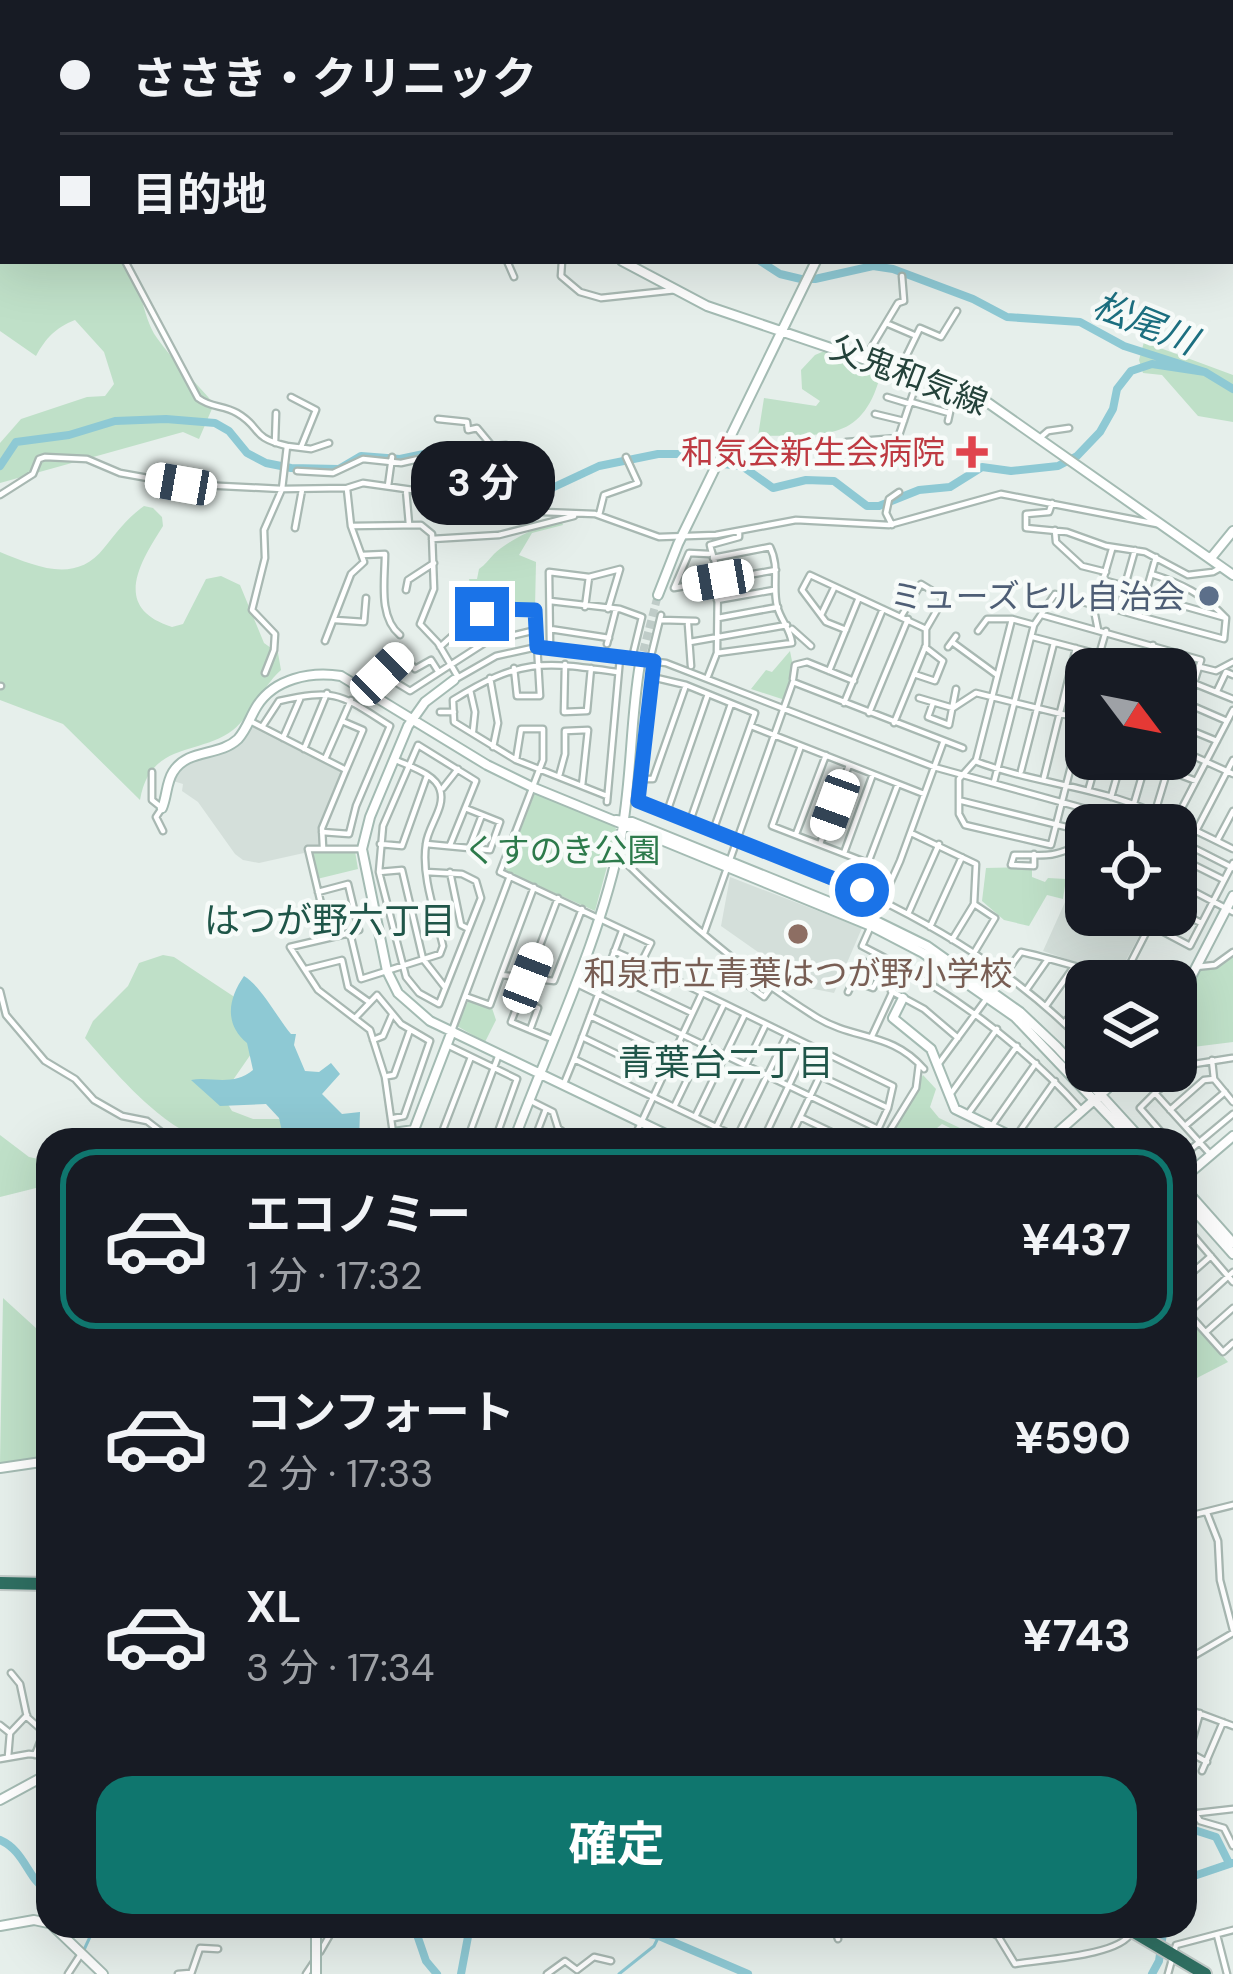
<!DOCTYPE html>
<html lang="ja">
<meta charset="utf-8">
<style>
body{margin:0;font-family:"DM Sans","Noto Sans JP",sans-serif;background:#20242c;color:#f1f3f6;height:100vh;display:flex;flex-direction:column;font-size:45px;white-space:nowrap}
*{box-sizing:border-box;margin:0}
p{font-size:39px;color:#9ea1a6}
.icon{flex:none;width:66px;height:66px;fill:none;stroke:currentColor;stroke-width:2;stroke-linecap:round;stroke-linejoin:round}
.map{position:relative;flex:1;overflow:hidden}
.side{position:absolute;left:36px;top:1128px;width:1161px;height:810px;display:flex;flex-direction:column;background:#171b24;border-radius:36px;box-shadow:0 12px 48px #0002}
.side>*{flex:none}
.top-card{position:absolute;left:0px;top:0px;width:1233px;height:264px;box-shadow:0 12px 48px #0002;display:grid;align-content:center;height:264px;padding:0 60px;background:#171b24}
.needle{width:78px;rotate:122deg}
.buttons{position:absolute;left:1065px;top:648px;display:grid;gap:24px}
.buttons a{display:grid;place-items:center;width:132px;height:132px;border-radius:24px;background:#171b24;box-shadow:0 12px 48px #0002;font-size:60px}
.end{position:absolute;width:54px;height:54px;margin:-27px;border:15px solid #1a73e8;background:#fff;box-shadow:0 0 0 6px #fff}
.from{border-radius:50%}
.bubble{position:absolute;height:84px;border-radius:36px;background:#171b24;box-shadow:0 12px 48px #0002;font-size:39px;font-weight:700;line-height:84px;text-align:center}
.car{position:absolute;width:36px;height:72px;margin:-36px -18px;border-radius:15px;box-shadow:0 0 9px 3px #0007;background:linear-gradient(#fff 24%,#345 0 40%,#fff 0 76%,#345 0 86%,#fff 0)}
.top-card b{display:flex;align-items:center;gap:42px;height:114px;font-size:45px}
.top-card b+b{border-top:3px solid #363941}
.top-card i{width:30px;height:30px;background:#f1f3f6}
ul{padding:21px 0 0;list-style:none}
li{display:flex;align-items:center;gap:36px;height:180px;margin:0 24px 18px;padding:0 36px;border:6px solid transparent;border-radius:36px}
li div{flex:1}
li b{display:block;font-size:45px}
li em{font-style:normal;font-weight:700}
li.on{border-color:#0f766e}
li>.icon{width:108px;height:108px;stroke-width:1.5}
.action{display:flex;gap:24px;margin-top:auto;padding:24px 60px}
.action a{flex:1;height:138px;border-radius:36px;background:#0f766e;color:#fff;font-size:48px;font-weight:700;line-height:138px;text-align:center}
.map>svg:first-child{display:block}
</style>
<div class="map">
<svg width="1233" height="1974" viewBox="0 0 1233 1974">
<rect width="100%" height="100%" fill="#e6efeb"/>
<path fill="#d4dfda" d="M254,726L343,773L320,828L319,845L304,848V853L259,863L243,860L235,854L198,802L182,791L183,784L173,781L187,763L232,748Z
M1068,851H1086V915H1137L1135,920L1144,927L1124,964L1075,962L1043,951L1070,891Z
M730,877L862,928L834,993L809,988L721,926Z"/>
<path fill="#bfe0c8" d="M0,253L3,261H119C144,280 140,314 157,338C173,361 196,382 214,404L199,439L183,432L0,483V443L21,419L87,397L105,396L114,384L104,352L75,320C55,328 46,338 36,356L0,331Z
M1144,342L1233,375V422L1198,416L1162,375L1143,373L1139,360Z
M829,349L882,369C864,445 824,434 758,436L764,398L816,406L820,401L802,389L801,370L815,355Z
M144,506L153,508L162,517L163,526C139,564 112,608 172,627L183,624L206,579L221,576L240,585L264,643L278,653L281,670C262,687 252,715 233,730C199,756 150,741 140,800L63,724L0,700V552C37,567 76,584 104,548C117,532 127,518 144,506Z
M561,520L563,525L532,533L519,555L536,562L535,608H513L512,590L484,595L463,611L456,607L454,597H465L471,588L469,579H477L479,569C485,565 489,559 494,554C508,540 541,525 561,520Z
M790,651L794,671L785,700L751,689L766,670L772,672Z
M535,792L613,825L617,830L595,911L505,871Z
M313,851H355L358,869L317,879Z
M1032,867V877L1045,882L1048,878L1066,879L1063,899L1047,895L1029,926L1004,920L982,901L986,868Z
M1233,954V1042L1193,1047L1176,1029V1015L1201,968L1216,966Z
M163,955L174,957L236,998L251,1054L233,1080L226,1101L232,1111L253,1119H279L303,1140C274,1140 236,1146 207,1140C163,1130 115,1072 85,1038L93,1021L128,986L139,963Z
M469,999L492,1008L496,1020L485,1042L457,1026Z
M923,1075L936,1089L930,1107L939,1118L985,1140H975L942,1124L922,1140H885Z
M0,1135L29,1157L48,1161V1185L0,1197Z
M3,1298L48,1339V1457L0,1463Z
M1198,1327L1228,1362L1195,1379L1185,1377V1350Z"/>
<path fill="#8ec9d4" d="M244,976C261,986 276,1016 291,1034H296L294,1045L305,1071L319,1072L331,1063L340,1074L322,1094L342,1114L360,1112L359,1140H284L279,1118L266,1104L220,1106L191,1080C210,1076 233,1087 253,1070L247,1043C224,1024 228,999 244,976Z"/>
<g fill="none" stroke-linecap="round" stroke-linejoin="round">
<path stroke="#8ec9d4" stroke-width="3" d="M83,1952L95,1926
M619,1974L654,1946L659,1936"/>
<path stroke="#8ec9d4" stroke-width="8" d="M180,0L186,3
M760,261L780,274L801,279H815L873,266L893,269L973,299L1007,317L1080,322L1124,346L1205,372L1233,389
M0,466L16,442L69,435L115,421L166,419L215,423L229,431L247,453L266,463L291,468L339,469L361,456L400,459L438,451L461,464
M473,473L504,479L537,495L599,466L658,454H686L703,462L742,466L773,488L806,480L834,481L867,506H879L919,490L950,487L982,467L1011,471L1058,466L1077,456L1100,432L1113,409L1117,389L1131,371L1152,364L1205,372
M1185,1827L1216,1837L1229,1863
M0,1840C25,1851 27,1878 48,1892
M1185,1879L1232,1863
M414,1926L426,1961L437,1974
M611,1926L659,1936L748,1974
M461,1974L470,1926
M1152,1974L1159,1961L1164,1926"/>
<path stroke="#bfccc8" stroke-width="8" stroke-dasharray="8 4" stroke-linecap="butt" d="M640,663L658,595"/>
<defs>
<path id="street" d="M160,0L166,3
M328,0L335,3
M450,0L451,3
M737,0V3
M117,3L118,0
M260,3L262,0
M0,58H3
M0,71L3,75
M125,261L198,398C211,408 223,405 237,413C263,428 249,437 287,446L282,489L347,488L363,483L427,492L501,493L543,512L595,514L659,537L716,535L796,520L889,525L1001,494L1157,524
M507,261L514,277
M562,261L561,276L580,292L601,298L676,290
M886,323L914,335
M865,358L898,303L904,301L902,276
M899,371L920,328L941,337L957,311
M918,379L895,447L921,445
M291,397L316,410L301,447
M887,397L910,404
M911,402L949,413
M875,414L904,421
M438,419L467,422L468,430L477,428L492,446L506,445
M948,421L955,389
M1041,437L1048,431L1069,428
M846,442L898,438
M275,443L276,413
M287,446L311,449L329,443
M297,471L333,473L363,459L401,463L441,454C453,460 496,485 501,493
M388,486L392,457
M347,489L351,526L421,525L432,534L434,589L420,624L438,643L458,677
M406,490L409,524
M0,495L33,474L39,459L45,457L87,459L120,473L181,484L282,489L264,530L265,558L252,610L275,634L274,650L265,673
M1052,503L1049,512L1026,514V528L1067,532L1106,546L1145,552L1188,575L1213,572L1222,567
M599,515L604,495L638,483L626,457
M892,525L886,513L889,499L899,492
M295,528L302,490
M1055,530L1056,542L1082,566L1106,572
M432,539L499,535L574,516
M1112,549L1103,580L1125,586
M1135,550L1118,610L1139,616L1156,557
M709,554L689,553L674,588L776,570
M362,555L385,554C385,580 378,617 400,635
M713,558L770,547C780,567 772,585 777,606C781,621 790,628 792,643L717,653L718,576C717,565 712,555 710,545L739,537V531
M406,590L408,580L434,563
M1145,595L1226,618
M717,600L774,590
M550,601L620,609L642,617L632,658
M585,607L589,577
M821,615L834,588
M902,615L921,584L944,598L926,629
M1042,615L1201,660L1176,742
M1139,616L1224,639L1226,618C1204,595 1181,583 1151,574
M718,618L778,607
M335,620L364,622L366,598
M661,620L696,621
M688,624L691,666
M550,629L609,638
M792,629L811,646
M846,630L826,622L802,590L810,575L926,629V645L894,723
M978,631L987,619H1012
M1033,637L1155,669
M325,641L351,574L364,562L351,526
M690,642L787,625
M952,642L997,675
M607,644L616,609
M550,645L549,572L589,577L620,569L608,609
M440,647C480,610 482,612 535,610L540,696H517L514,668
M948,647L956,636
M650,660L661,615
M654,661L638,801C797,861 966,919 1086,1045
M565,664L564,712L587,711L591,668
M1200,667L1216,671L1233,662
M1146,668L1153,645
M1095,669L1106,631
M829,671L858,600
M382,674L410,691L486,642L536,630
M914,674L935,681L943,661L925,647
M708,676L717,653
M1176,676L1233,699
M652,677L686,685L755,713L713,831
M490,678L498,723L493,747
M793,679L795,665L807,662L854,681
M454,680L496,656L537,647L666,663L934,767L1144,825
M0,686H1
M470,690L475,712L473,731
M369,691L403,654L415,669L431,660L438,671
M1217,691L1226,672L1233,675
M919,698L953,708L976,693L1086,720
M844,703L883,609
M933,703L928,717L949,725L956,689
M1188,704L1227,721
M1086,707L1051,845L965,825L959,814V779L975,761C1019,778 1067,784 1112,797C1154,810 1193,829 1233,849
M440,712H454
M869,713L908,619
M250,721L346,770L322,828L323,847
M342,721L363,730L346,770
M751,726L924,794
M262,727L279,701C338,688 341,695 390,726L356,806L349,834L322,832
M1183,727L1217,741
M283,738L300,699
M943,743L900,861L862,946C946,988 1019,1040 1082,1111
M801,746L772,826L868,863L898,784
M1176,748L1233,774
M304,749L327,693
M325,759L351,700
M516,760L521,729H543V760L500,872L651,943L641,963L893,1086L888,1108L873,1140
M976,760L1012,619L1034,625
M1167,770L1196,781
M1021,771L1054,643
M152,772V800L162,808L156,817L163,831
M559,776L565,754V731L588,730L582,786
M1044,777L1076,648
M640,779H653L686,685
M994,782L1034,625L1055,594L1093,605L1098,630
M443,788L458,769
M1089,788L1097,759
M607,796L516,760L454,722L453,700C519,659 542,661 617,672
M1111,797L1122,759
M962,801L1086,832
M607,802L620,658
M667,812L708,694
M1155,812L1171,759
M1130,817L1147,759
M690,821L731,704
M1173,825L1233,710
M1078,830L1074,847H1086
M1196,831L1233,760
M911,833L976,864L974,904L995,918L974,953
M796,834L826,755
M1176,839L1233,868
M1217,841L1233,811
M380,844L402,846L427,776
M426,844L490,850L500,822L465,808
M820,844L849,765
M470,846L482,815
M844,853L873,774
M1034,854V866L1011,865L1014,855C1042,854 1048,859 1074,847
M1176,856L1224,880
M616,859L626,863C683,919 747,974 816,1017C855,1041 891,1031 924,1069
M379,872L402,870L423,959L444,986
M426,872L462,874L476,881L481,898L439,1004L419,993L406,977L379,872L383,826L418,745L476,781L450,845
M450,872L461,925L467,928
M1176,882L1233,912
M318,892L348,884L359,930L350,933
M1176,910L1201,923
M324,914L353,907
M908,914L939,844
M1141,915V920L1190,946L1233,863
M930,927L962,857
M622,931L574,1059L743,1140
M704,933L793,682L963,748
M329,937L308,849H362
M952,940L974,904
M614,951L641,963
M1130,965L1156,967L1179,975L1185,970L1192,973
M1196,967L1215,965L1233,952
M306,969L342,960L348,987L369,1002
M726,969L764,997L772,986
M606,972L692,1013
M501,975L534,887
M528,977L558,898
M854,981L873,988L889,960
M1127,981L1130,964L1150,925
M575,983L878,1129
M1027,989L1048,959
M0,991L6,1015L45,1061L75,1079L94,1100L122,1116L147,1121L172,1140
M891,991L924,1009L958,1038
M848,992L863,961L883,971
M465,996L490,1005L501,975L554,981L582,909
M1046,1006L1073,968
M590,1016L671,1055
M356,1017L377,995L401,1024L430,1041L404,1116L394,1118
M1064,1023L1086,999
M453,1028L510,876
M530,1030L538,1008L519,1001L511,1022L552,1039
M872,1036L904,967
M582,1037L662,1076
M373,1040L383,1036L392,1015
M447,1045L517,1079L495,1140
M1212,1060L1214,1079L1233,1102
M937,1066L1021,952C1036,955 1111,975 1118,981
M388,1076L394,1075L410,1030
M820,1076L888,1108
M565,1081L574,1059
M952,1092L997,1029
M1155,1093L1140,1108L1168,1140
M529,1100L553,1112L558,1128L573,1140
M674,1107L724,1004
M1170,1110L1204,1080L1214,1079
M968,1114L1017,1046
M695,1117L745,1014
M800,1117L848,1140
M1185,1126L1225,1092
M991,1127L1036,1063
M1017,1135L1055,1081
M737,1137L787,1035
M394,1140L385,1077L370,1030L318,990L290,947L350,933L361,979L440,954L443,946C436,915 421,876 426,844C428,826 446,807 440,790C436,774 408,766 394,759
M439,1140L471,1057
M467,1140L499,1054
M534,1140L546,1109
M633,1140L702,993
M710,1140L766,1024
M763,1140L808,1045
M789,1140L830,1055
M884,1140L916,1088L919,1064
M1101,1140H1107
M1185,1154L1233,1114
M1211,1155L1155,1093L1188,1065L1232,1058
M1185,1226L1233,1282
M1185,1245L1194,1237
M1185,1279L1211,1256
M1185,1309L1188,1313L1233,1272
M1188,1313L1223,1352L1233,1343
M1206,1332L1233,1308
M1207,1513L1218,1541L1220,1580L1233,1630
M1185,1517L1233,1505
M1185,1661L1233,1633
M11,1673L20,1684L27,1717L44,1732L35,1755
M1185,1708L1233,1726
M0,1725L10,1733
M1185,1750L1207,1762
M1189,1752L1200,1713
M8,1757L10,1733L27,1715
M0,1759L29,1754L48,1756
M1202,1771L1223,1722
M1191,1807L1200,1821L1224,1828L1233,1846
M48,1812V1823
M1198,1813L1233,1809
M834,1926L838,1939
M980,1926L998,1936L1015,1964C1042,1959 1119,1956 1131,1933
M1217,1935L1227,1974
M320,1952L335,1926
M68,1974L81,1954
M178,1974L190,1973
M191,1974L200,1948L218,1949
M306,1974L314,1962
M547,1974L565,1961L577,1970L594,1957L611,1961
M1168,1974L1176,1945L1233,1930"/>
<path id="secondary" d="M795,0L802,3
M1064,0L1069,3
M379,3L380,0
M1040,3L1042,0
M1048,3L1050,0
M0,53H3
M1230,53L1233,54
M1230,210H1233
M1230,217L1233,218
M622,261L707,306L984,400L1233,575
M1211,558L1233,531
M658,595L678,544L816,261
M454,680L425,702L408,726L370,817L362,849L387,971L398,993L430,1021L678,1140
M162,808C167,797 166,783 173,772C188,748 219,757 238,739C247,729 250,717 257,706C274,679 310,671 341,676L487,765L532,787L871,926L923,953L1015,1017L1132,1140
M616,820L632,822L874,920L927,946L1020,1012L1057,1047L1142,1140
M903,998L893,1018L931,1049L955,1109L1019,1140
M1176,1006L1233,896
M393,1133L414,1130L452,1031
M514,1140C550,1043 601,939 621,837C632,780 630,722 640,664
M1049,1140L1127,1071
M1185,1177L1233,1136
M1185,1189L1233,1243
M1185,1200L1233,1254
M0,1468L48,1461
M0,1800L48,1774
M0,1926L34,1920L48,1923
M53,1926L103,1974"/>
<path id="highway" d="M0,1583L48,1584
M1124,1926L1205,1974"/>
</defs>
<use href="#street" stroke="#a8b8b2" stroke-width="9"/>
<use href="#secondary" stroke="#a4bbb3" stroke-width="12"/>
<use href="#highway" stroke="#c2cac8" stroke-width="16"/>
<use href="#street" stroke="#fff" stroke-width="4.5"/>
<use href="#secondary" stroke="#fff" stroke-width="8"/>
<use href="#highway" stroke="#2f6f62" stroke-width="12"/>
<defs>
<path id="secondary-bridge" d="M316,1974V1926"/>
</defs>
<use href="#secondary-bridge" stroke="#a4bbb3" stroke-width="12" stroke-linecap="butt"/>
<use href="#secondary-bridge" stroke="#fff" stroke-width="8"/>
</g>
<g fill="none" stroke-linecap="round" stroke-linejoin="round">
<path stroke="#1a73e8" stroke-width="15" d="M482,614L502,609L535,610L537,647L654,661L638,801L862,890"/>
</g>
<path fill="#e0444e" stroke="#f7fbf9" stroke-width="4.5" d="M966 434h12v12h12v12h-12v12h-12v-12h-12v-12h12z"/>
<circle fill="#5c6f8a" stroke="#f7fbf9" stroke-width="4.5" cx="1209" cy="596" r="12"/>
<circle fill="#8d6e63" stroke="#f7fbf9" stroke-width="4.5" cx="798" cy="934" r="12"/>
<g text-anchor="middle" dominant-baseline="central" stroke-width="9" stroke-linejoin="round" paint-order="stroke">
<g font-size="33" fill="#24423a" stroke="#f7fbf9">
<text transform="translate(909 375) rotate(21)">父鬼和気線</text>
</g>
<g font-size="33" fill="#be3a42" stroke="#f7fbf9" text-anchor="end">
<text x="945" y="452">和気会新生会病院</text>
</g>
<g font-size="33" fill="#4e5e75" stroke="#f7fbf9" text-anchor="end">
<text x="1185" y="596">ミューズヒル自治会</text>
</g>
<g font-size="33" fill="#2d7a4b" stroke="#f7fbf9">
<text x="562" y="850">くすのき公園</text>
</g>
<g font-size="33" fill="#785e54" stroke="#f7fbf9">
<text x="798" y="973">和泉市立青葉はつが野小学校</text>
</g>
<g font-size="36" font-style="italic" fill="#1c6f80" stroke="#f7fbf9">
<text transform="translate(1145 323) rotate(22)">松尾川</text>
</g>
<g font-size="36" fill="#1f5548" stroke="#f7fbf9">
<text x="330" y="920">はつが野六丁目</text>
<text x="726" y="1062">青葉台二丁目</text>
</g>
</g>
</svg>
<div class="buttons">
<a><svg class="needle" viewBox="-14 -14 28 28"><path d="M0-13l5 13h-10z" fill="#e53935"/><path d="M0 13l5-13h-10z" fill="#9ea1a6"/></svg></a>
<a><svg class="icon" aria-label="locate" viewBox="0 0 24 24"><circle cx="12" cy="12" r="6"/><path d="M12 2v4M12 18v4M2 12h4M18 12h4"/></svg></a>
<a><svg class="icon" aria-label="layers" viewBox="0 0 24 24"><path d="M12 4l9 5-9 5-9-5zM3 14l9 5 9-5"/></svg></a>
</div>
<i class="end from" style="left:862px;top:890px"></i>
<i class="end" style="left:482px;top:614px"></i>
<div class="bubble" style="left:411px;top:441px;width:144px">3 分</div>
<i class="car" style="left:181px;top:484px;rotate:280deg"></i>
<i class="car" style="left:718px;top:580px;rotate:260deg"></i>
<i class="car" style="left:382px;top:674px;rotate:46deg"></i>
<i class="car" style="left:835px;top:805px;rotate:200deg"></i>
<i class="car" style="left:528px;top:978px;rotate:21deg"></i>
<div class="top-card">
<b><i class="from"></i>ささき・クリニック</b>
<b><i></i>目的地</b>
</div>
<section class="side">
<ul>
<li class="on"><svg class="icon" aria-label="car" viewBox="0 0 24 24"><path d="M5 17H2v-5l4-1 3-4h7l3 4 3 1v5h-3M9 17h6M6 11h13"/><circle cx="7" cy="17" r="2"/><circle cx="17" cy="17" r="2"/></svg><div><b>エコノミー</b><p>1 分 · 17:32</p></div><em>¥437</em></li>
<li><svg class="icon" aria-label="car" viewBox="0 0 24 24"><path d="M5 17H2v-5l4-1 3-4h7l3 4 3 1v5h-3M9 17h6M6 11h13"/><circle cx="7" cy="17" r="2"/><circle cx="17" cy="17" r="2"/></svg><div><b>コンフォート</b><p>2 分 · 17:33</p></div><em>¥590</em></li>
<li><svg class="icon" aria-label="car" viewBox="0 0 24 24"><path d="M5 17H2v-5l4-1 3-4h7l3 4 3 1v5h-3M9 17h6M6 11h13"/><circle cx="7" cy="17" r="2"/><circle cx="17" cy="17" r="2"/></svg><div><b>XL</b><p>3 分 · 17:34</p></div><em>¥743</em></li>
</ul>
<div class="action"><a>確定</a></div>
</section>
</div>
